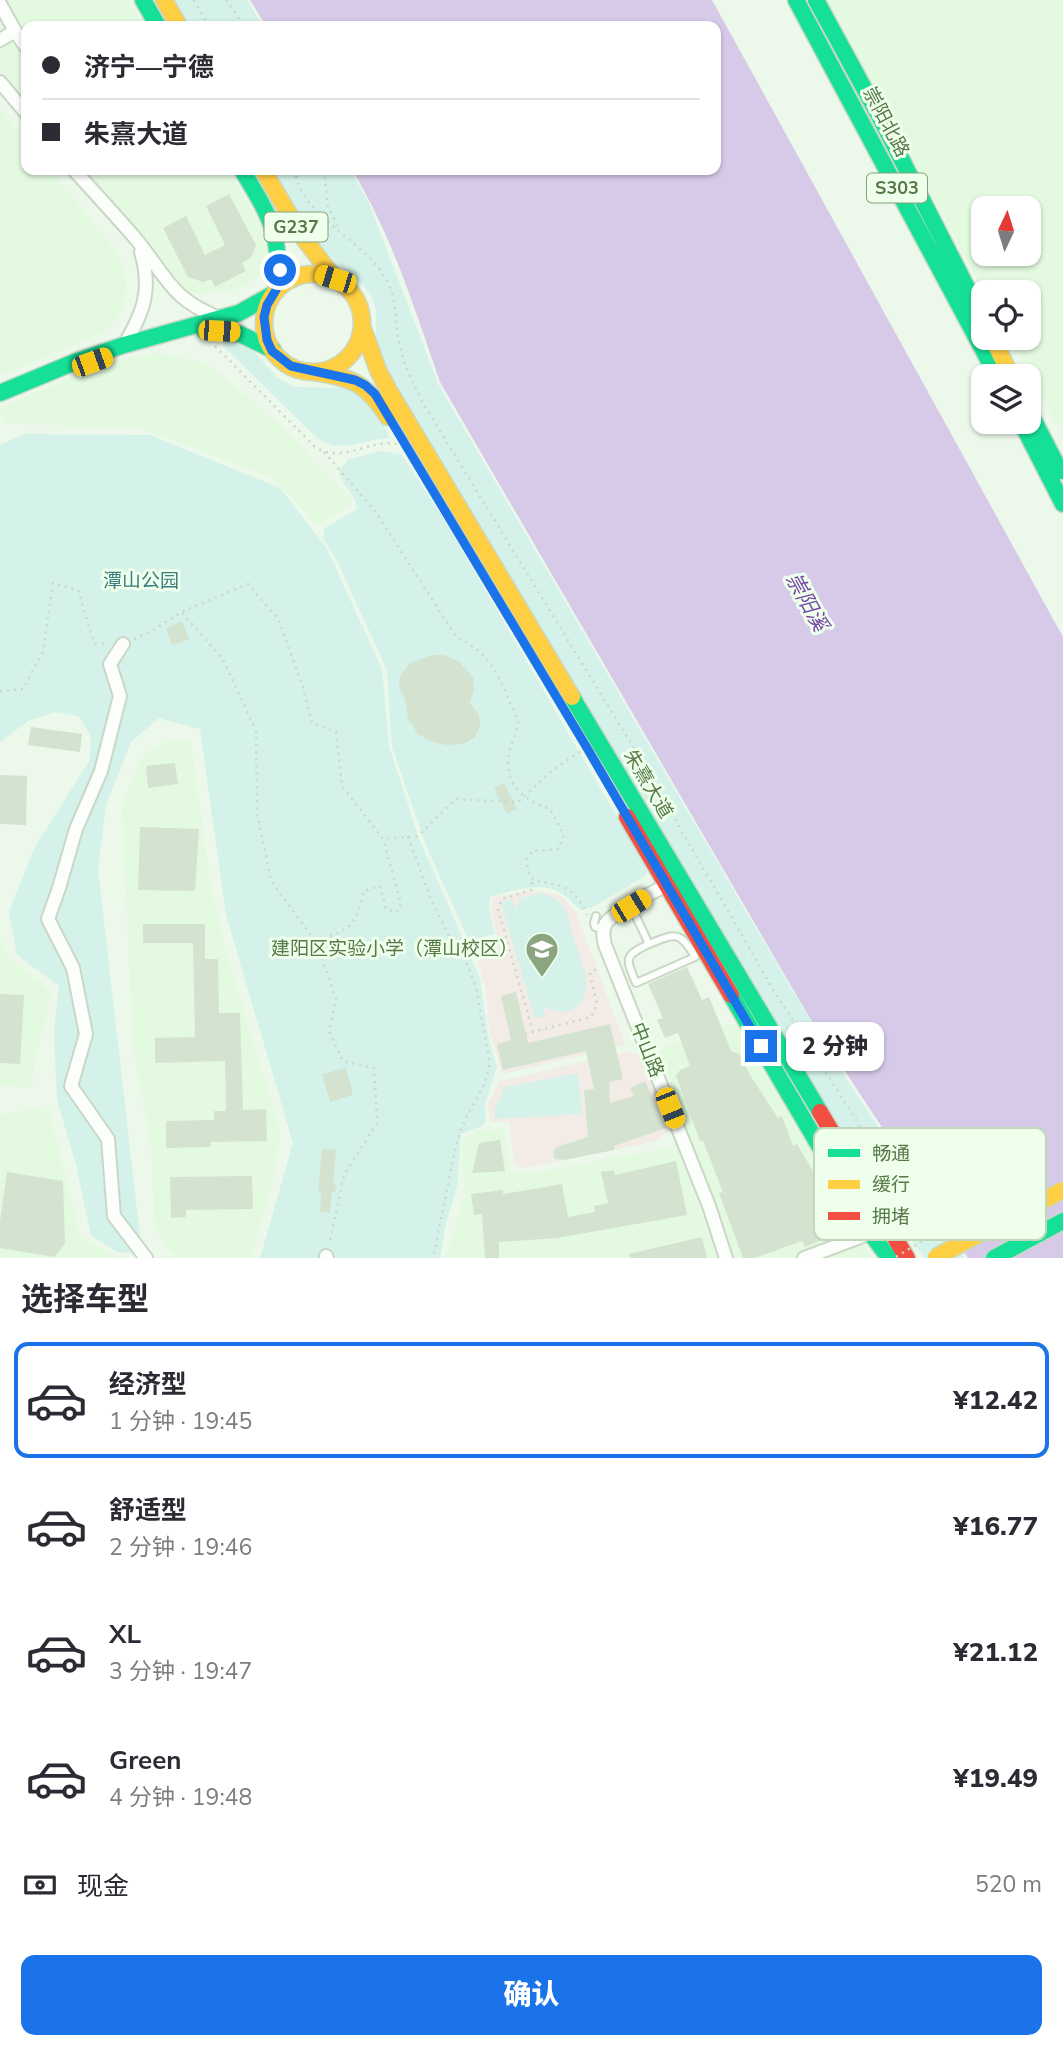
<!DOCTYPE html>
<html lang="zh">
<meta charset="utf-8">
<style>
body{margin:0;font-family:"Nunito Sans","Noto Sans SC",sans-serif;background:#f2f2f3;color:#2b2b33;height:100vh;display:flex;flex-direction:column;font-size:26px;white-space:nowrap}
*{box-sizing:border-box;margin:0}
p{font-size:23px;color:#7c7c81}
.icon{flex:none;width:38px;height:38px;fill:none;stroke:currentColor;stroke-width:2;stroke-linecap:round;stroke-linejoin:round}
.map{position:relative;height:1258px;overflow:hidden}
.drawer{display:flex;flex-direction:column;background:#fff;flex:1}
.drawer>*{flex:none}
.banner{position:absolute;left:21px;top:21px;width:700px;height:154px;border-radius:14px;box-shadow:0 2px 5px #0004;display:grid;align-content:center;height:154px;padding:0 21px;background:#fff}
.needle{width:46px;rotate:4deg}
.buttons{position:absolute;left:971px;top:196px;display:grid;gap:14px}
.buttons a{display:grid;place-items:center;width:70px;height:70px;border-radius:14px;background:#fff;box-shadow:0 2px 5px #0004;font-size:35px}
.end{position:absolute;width:32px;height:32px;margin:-16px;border:9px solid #1a73e8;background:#fff;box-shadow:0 0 0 4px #fff}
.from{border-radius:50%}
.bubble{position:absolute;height:49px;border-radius:14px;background:#fff;box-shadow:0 2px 5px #0004;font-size:23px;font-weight:800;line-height:49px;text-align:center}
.car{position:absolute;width:21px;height:42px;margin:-21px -10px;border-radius:9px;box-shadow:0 0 5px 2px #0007;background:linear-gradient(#f5c518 24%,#345 0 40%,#f5c518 0 76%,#345 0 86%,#f5c518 0)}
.banner b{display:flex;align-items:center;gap:24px;height:66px;font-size:26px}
.banner b+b{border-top:2px solid #e1e1e2}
.banner i{width:18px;height:18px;background:#2b2b33}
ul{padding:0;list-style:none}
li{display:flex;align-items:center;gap:21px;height:116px;margin:0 14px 10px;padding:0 7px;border:4px solid transparent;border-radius:14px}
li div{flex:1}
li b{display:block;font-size:26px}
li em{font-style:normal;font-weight:800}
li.current{border-color:#1a73e8}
li>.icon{width:63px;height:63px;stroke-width:1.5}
h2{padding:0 21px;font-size:32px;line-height:84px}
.pay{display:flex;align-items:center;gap:18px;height:77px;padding:0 21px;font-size:26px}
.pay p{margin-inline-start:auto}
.primary-button{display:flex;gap:14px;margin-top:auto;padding:14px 21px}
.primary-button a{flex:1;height:80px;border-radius:14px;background:#1a73e8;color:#fff;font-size:28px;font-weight:800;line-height:80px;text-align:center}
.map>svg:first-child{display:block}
</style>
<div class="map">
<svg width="1063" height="1258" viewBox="0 0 1063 1258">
<rect width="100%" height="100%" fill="#ebf8ea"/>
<path fill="#e3fae0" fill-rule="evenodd" d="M0,0H128L143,26H26V103L0,68Z
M827,0H1063V435L1009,338H1029V292H984ZM984,208H1029V254H984Z
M0,108L26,141V170H50L115,250L126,277L125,306L106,331L0,376Z
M84,170H228L269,238L265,266L259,276L247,285L233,290L207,294L194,293L183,287L144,238Z
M157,353L197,361L214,369L276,421L354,502L318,526L273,478L144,429L5,423L0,412L3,406L89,371L113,362Z
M169,739L191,743L210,882L224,944L280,1131L272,1183L251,1258H181L172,1254L155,1229L152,1153L133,1044L122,808L141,758Z
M0,938L11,960L39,981L51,994L46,1021L36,1052L31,1088L0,1085Z
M729,1025L741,1026L871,1258H732L661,1054L665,1047L718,1026Z
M36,1109L49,1112L80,1236L110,1254V1258H0V1115Z
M504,1129L511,1172L525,1175L662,1149L679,1151L717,1258H446L466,1192L461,1158L463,1139L476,1131Z"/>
<path fill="#f3ebe6" d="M531,890L560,895L576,912L625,1045L502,1074L489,1029L486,989L472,943L497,936L491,908L492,898Z
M629,1052L640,1055L670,1129L657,1141L524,1168L515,1165L509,1122H491L487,1106L500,1081Z"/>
<path fill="#d4f2ea" d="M171,0H247L263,26H186Z
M269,170H350L369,203L438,384L792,990L853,1089L965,1258H925L905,1232L750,987L390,379L376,340V310L372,296L362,284L334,260L315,239Z
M225,340L246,343L277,377L294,387L348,388L360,394L382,423L390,438C361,439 344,456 316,437L223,346Z
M25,434L150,435L280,488L326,547L382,669L389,746L418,836L480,978L488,1035L497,1067L485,1104L486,1120L482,1126L461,1134L457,1187L446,1223L440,1258H260L293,1143L226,915L200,729L159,718L131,742L106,805L98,869L142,1254L117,1252L91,1235L76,1165L57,1099L54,1032L59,986L17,955L9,911L35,847L90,760L91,737L79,716L55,712L28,721L0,742V445Z
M380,451L402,455L445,521L645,865L647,872L645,876L593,907L580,910C574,905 569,898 563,894C542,880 512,891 491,896L489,906L495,934L469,941L427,848L392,747L387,671L383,661L337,561L323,538L324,529L357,509C356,493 341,486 339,471L348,460Z
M539,893C548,895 557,898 562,905C569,914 570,927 573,936C579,956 598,993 574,1008C564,1015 553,1011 543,1006L545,1016L535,1019L501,903L512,899L515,908L522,898Z
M578,1073L582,1114L495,1119L494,1110L505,1087Z"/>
<path fill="#d7cae9" d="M250,0H712L1063,637V1258H968L808,1015L440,382C415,310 392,235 352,170H716V26H266Z"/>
<path fill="#d3e3cf" d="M229,194L256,245L251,258L242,263L246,271L215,287L211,279L203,282L188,277L163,228L186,216L205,255L225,245L206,206Z
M182,621L189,639L172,645L166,628Z
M432,655H444L458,661L473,677L474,689L470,703L479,715L480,726L475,737L464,744L446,745L430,741L418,734L408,719L405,699L399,686L400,676L410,663Z
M31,727L82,734L80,752L28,745Z
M175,763L178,784L148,788L146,766Z
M0,775L27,776L26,825L0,824Z
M504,783L517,809L507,814L494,788Z
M140,827L199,829L195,891L138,890Z
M143,924H205V959H218L219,1013H240L243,1110L266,1109L267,1141L211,1142V1147L166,1148V1121L214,1120V1111H226L225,1061L155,1063V1038L195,1037L193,943H143Z
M687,967L702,1000L709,997L731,1051L739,1054L750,1075L778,1118L782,1116L793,1146L797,1144L833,1205L842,1232L805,1247L802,1241L754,1258H743L719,1193L723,1192L703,1141H700L676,1076L680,1070L690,1066L678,1033L665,1038L657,1020L663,1018L648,984Z
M516,992L528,1043L610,1024L623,1079L609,1082L610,1103L634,1096L630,1088L645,1081L666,1128L614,1146V1150L564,1160L555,1159L553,1152L557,1147L588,1137L584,1090L594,1089L586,1051L503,1070L497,1044L511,1040L501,996Z
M0,994L24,995L20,1064L0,1063Z
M346,1068L353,1095L330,1102L322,1074Z
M500,1140L505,1171L472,1173L479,1143Z
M322,1149L336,1150L333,1183H336L335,1193L332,1192L330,1213L320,1212L321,1192L318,1191Z
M676,1161L687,1215L557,1238L499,1242V1258H485L482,1214L474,1215L471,1194L503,1190V1194L562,1184L568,1217L595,1212L594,1206L608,1203L601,1172L614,1170L615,1175Z
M7,1172L63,1181L65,1244L54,1257L0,1248V1221Z
M252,1176L253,1209L186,1210V1217L171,1218L170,1177Z
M702,1237L707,1258H630L629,1254Z"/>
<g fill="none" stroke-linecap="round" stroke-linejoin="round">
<defs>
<path id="lane" d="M631,906L649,944C623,956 626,959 636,983L695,957C680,931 676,933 649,944
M596,916L594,923L595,927L600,928L604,925"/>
<path id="street" d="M0,4L15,31L0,40
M15,31L26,47
M0,82L26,113
M74,170C95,193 116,216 136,239C167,277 171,300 222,319
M124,345C144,312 152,289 141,252
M123,644L110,664L120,696L101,771L76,829L59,888L48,919L73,968L86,1034L71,1086L108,1139L114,1216L146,1258
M670,883C656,891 615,911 606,923C602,930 603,937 605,945L709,1206L726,1258
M326,1256L327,1258
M804,1258L871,1233"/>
<path id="fast" d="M143,0L158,26
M796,0L997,376
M816,0L884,125L984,321
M242,170C269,215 283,235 276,290
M204,330L240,334L273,350
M0,393L77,361L124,345L239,313L273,294
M1029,411L1060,471
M1021,422L1063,504
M572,697L820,1112
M731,995L869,1231L889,1258
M994,1258L1063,1221"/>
<path id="slow" d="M164,0L179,26
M263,170L302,236L335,279
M264 323a49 49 0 1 1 98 0a49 49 0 1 1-98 0Z
M362,326L378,370L388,389L572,697
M992,338L1011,376
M314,372C353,378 366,383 388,417"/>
<path id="jam" d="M627,817L731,995
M820,1112L907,1258"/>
</defs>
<use href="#lane" stroke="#c9d8c4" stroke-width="10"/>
<use href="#street" stroke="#c9d8c4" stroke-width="16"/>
<use href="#fast" stroke="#c9d7c5" stroke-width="19"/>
<use href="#slow" stroke="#c9d7c5" stroke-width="19"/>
<use href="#jam" stroke="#c9d7c5" stroke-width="19"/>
<path stroke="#cbd8c7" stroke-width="2.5" stroke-dasharray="2 5" stroke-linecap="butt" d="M194,0L209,26
M226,0L244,26
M292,170C298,183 303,197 313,207C336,233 368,249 386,279C397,297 395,322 399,342C403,364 413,383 423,403L635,750L774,991L933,1241
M324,170L328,207L340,229
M297,178L298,170
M215,346L316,448C347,464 371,436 401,445
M324,452L375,511L457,638C487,650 499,674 510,703C513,708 518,717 518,723C518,731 512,741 510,749C502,783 522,799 550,809L564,835L558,849L532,851L527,859L528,871L533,880C564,886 573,885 587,915
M182,613L223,659L256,731L257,812L271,881L316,942L336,999L329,1031L343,1061L374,1068L377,1123L344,1175L329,1245
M134,639L157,628L181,612L248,584L278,619L303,687L312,723L336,732L342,786L383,839L418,836L456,799L518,802L553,770L584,749
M0,691L23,689L43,652L53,583L78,590L94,643L107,644
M408,837L432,902L453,943L464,955L476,988L490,1063L484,1085L466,1118L457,1141L433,1258
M317,942C352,926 354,930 364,891L380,886L386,909L396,912L400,909L401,903L383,839
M533,1032L498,909L502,899L531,890L533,880
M525,1034L591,1017L597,1005L590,973L600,967"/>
<use href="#lane" stroke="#fcfefc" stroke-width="6"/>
<use href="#street" stroke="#fcfefc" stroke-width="12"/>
<use href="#fast" stroke="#16e098" stroke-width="16"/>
<use href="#slow" stroke="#ffcf43" stroke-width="16"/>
<use href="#jam" stroke="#f24e42" stroke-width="16"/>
<defs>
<path id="slow-bridge" d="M936,1257L1063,1190"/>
</defs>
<use href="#slow-bridge" stroke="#c9d7c5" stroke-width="19" stroke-linecap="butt"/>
<path stroke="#cbd8c7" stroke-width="2.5" stroke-dasharray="2 5" stroke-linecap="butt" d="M885,1222L903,1211L921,1242L894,1258"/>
<use href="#slow-bridge" stroke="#ffcf43" stroke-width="16"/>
</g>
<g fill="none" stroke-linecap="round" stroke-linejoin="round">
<path stroke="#1a73e8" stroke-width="9" d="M280,270L276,290L267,305L264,317L267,340L272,351L291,366L355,380L365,385L375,394L587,748L761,1046"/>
</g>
<defs>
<symbol id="school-pin" viewBox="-11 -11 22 30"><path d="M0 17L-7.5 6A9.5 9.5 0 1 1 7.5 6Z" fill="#8ba580" stroke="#eeffec"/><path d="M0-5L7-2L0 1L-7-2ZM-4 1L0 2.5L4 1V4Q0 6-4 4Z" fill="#fff"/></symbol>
</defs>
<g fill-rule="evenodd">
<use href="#school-pin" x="523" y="930" width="38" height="52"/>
</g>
<g text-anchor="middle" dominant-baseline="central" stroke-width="6" stroke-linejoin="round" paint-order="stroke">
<g fill="#eeffec" stroke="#84a178" stroke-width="2">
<rect x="867" y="173.5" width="60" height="29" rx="5"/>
<rect x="264.5" y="212.5" width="63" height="29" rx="5"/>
</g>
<g font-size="18" font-weight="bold" fill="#577947">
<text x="897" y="188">S303</text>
<text x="296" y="227">G237</text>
</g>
<g font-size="19" fill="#577947" stroke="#eeffec">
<text transform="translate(886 122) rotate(62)">崇阳北路</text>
<text transform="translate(648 784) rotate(59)">朱熹大道</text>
<text transform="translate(647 1050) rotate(68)">中山路</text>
</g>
<g font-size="19" fill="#3e7d80" stroke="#eeffec">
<text x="141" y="581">潭山公园</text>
</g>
<g font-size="19" fill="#577947" stroke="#eeffec" text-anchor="end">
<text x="518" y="949">建阳区实验小学（潭山校区）</text>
</g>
<g font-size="21" font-style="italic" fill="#7647a5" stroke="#eeffec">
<text transform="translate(807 602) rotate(61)">崇阳溪</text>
</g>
</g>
<rect x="814" y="1128" width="232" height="112" rx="10" fill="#eeffec" stroke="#c1d7ba" stroke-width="2"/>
<rect x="828" y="1149" width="32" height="8" fill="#16e098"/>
<rect x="828" y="1180" width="32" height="9" fill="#ffcf43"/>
<rect x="828" y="1212" width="32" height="8" fill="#f24e42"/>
<g font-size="19" fill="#577947">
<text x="872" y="1160">畅通</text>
<text x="872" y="1191">缓行</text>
<text x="872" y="1223">拥堵</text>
</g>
</svg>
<div class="buttons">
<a><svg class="needle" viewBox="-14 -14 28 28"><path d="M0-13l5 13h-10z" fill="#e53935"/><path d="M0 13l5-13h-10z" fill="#7c7c81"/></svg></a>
<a><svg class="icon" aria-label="locate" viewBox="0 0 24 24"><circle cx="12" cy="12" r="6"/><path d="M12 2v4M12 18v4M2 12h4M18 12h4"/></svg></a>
<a><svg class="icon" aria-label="layers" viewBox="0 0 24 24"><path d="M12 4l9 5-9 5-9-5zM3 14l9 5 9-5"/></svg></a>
</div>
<i class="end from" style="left:280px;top:270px"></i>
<i class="end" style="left:761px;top:1046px"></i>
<div class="bubble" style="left:786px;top:1022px;width:98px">2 分钟</div>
<i class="car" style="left:335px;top:279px;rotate:287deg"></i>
<i class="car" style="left:219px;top:331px;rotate:93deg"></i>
<i class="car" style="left:92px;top:362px;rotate:70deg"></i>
<i class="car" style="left:631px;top:906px;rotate:59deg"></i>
<i class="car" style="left:670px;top:1108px;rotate:158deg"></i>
<div class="banner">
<b><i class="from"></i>济宁—宁德</b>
<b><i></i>朱熹大道</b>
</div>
</div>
<section class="drawer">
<h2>选择车型</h2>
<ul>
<li class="current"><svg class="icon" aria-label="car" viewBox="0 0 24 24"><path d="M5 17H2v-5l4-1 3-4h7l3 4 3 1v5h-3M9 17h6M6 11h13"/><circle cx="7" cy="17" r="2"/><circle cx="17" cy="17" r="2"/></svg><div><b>经济型</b><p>1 分钟 · 19:45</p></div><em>¥12.42</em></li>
<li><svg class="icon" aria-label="car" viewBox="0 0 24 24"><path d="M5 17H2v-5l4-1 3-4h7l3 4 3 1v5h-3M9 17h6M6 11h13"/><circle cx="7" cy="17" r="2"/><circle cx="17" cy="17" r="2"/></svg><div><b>舒适型</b><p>2 分钟 · 19:46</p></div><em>¥16.77</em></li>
<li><svg class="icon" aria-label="car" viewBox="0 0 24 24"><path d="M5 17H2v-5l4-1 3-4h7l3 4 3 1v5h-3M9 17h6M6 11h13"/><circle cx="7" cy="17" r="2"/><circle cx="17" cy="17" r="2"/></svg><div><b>XL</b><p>3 分钟 · 19:47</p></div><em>¥21.12</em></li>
<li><svg class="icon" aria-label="car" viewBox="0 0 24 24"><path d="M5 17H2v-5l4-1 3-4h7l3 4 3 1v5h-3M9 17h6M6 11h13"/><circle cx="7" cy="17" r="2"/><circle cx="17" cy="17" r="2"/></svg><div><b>Green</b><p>4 分钟 · 19:48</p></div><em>¥19.49</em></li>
</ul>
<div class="pay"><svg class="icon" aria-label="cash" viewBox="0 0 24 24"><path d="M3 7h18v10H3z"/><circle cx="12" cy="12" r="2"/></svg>现金<p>520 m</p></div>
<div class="primary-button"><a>确认</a></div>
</section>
